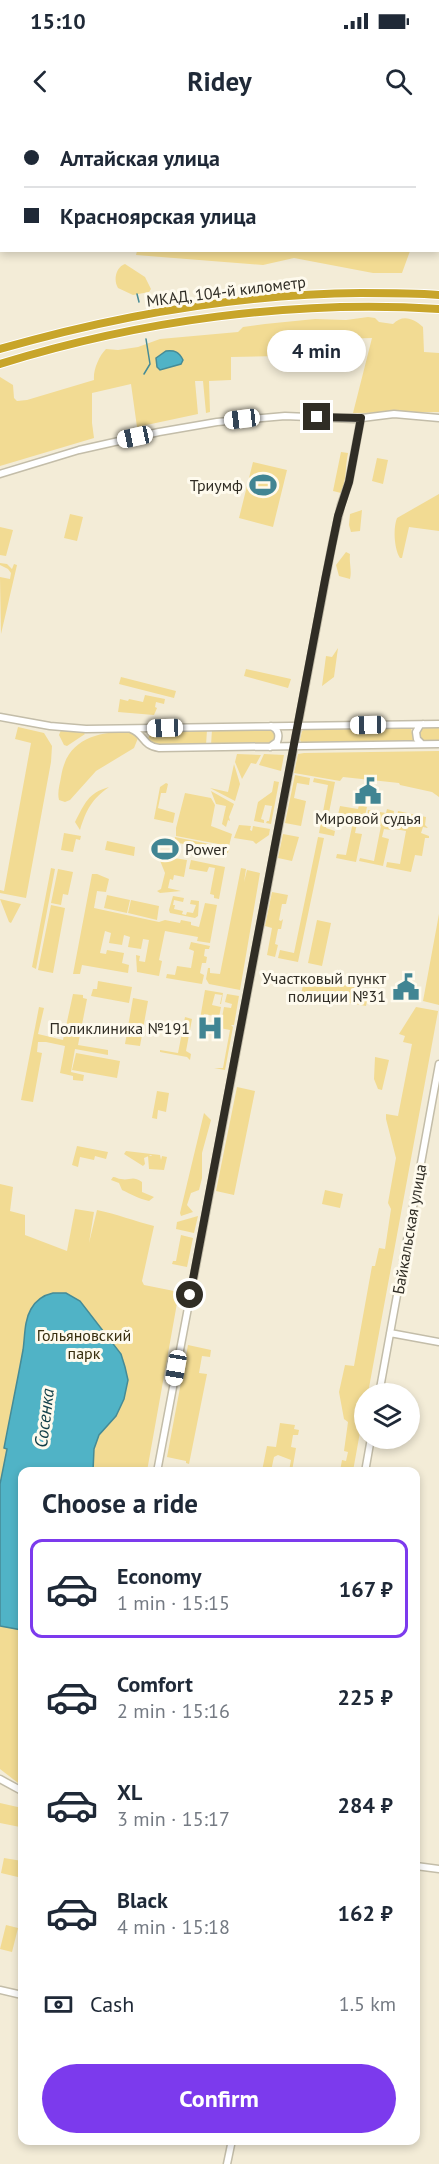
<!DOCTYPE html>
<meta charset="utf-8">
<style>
body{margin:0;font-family:"PT Sans",sans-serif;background:#f2f2f3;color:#1f2937;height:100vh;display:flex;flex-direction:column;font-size:22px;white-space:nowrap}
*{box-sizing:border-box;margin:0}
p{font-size:20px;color:#747a83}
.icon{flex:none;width:33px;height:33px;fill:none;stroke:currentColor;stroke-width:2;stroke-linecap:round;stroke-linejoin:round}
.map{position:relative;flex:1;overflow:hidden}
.sheet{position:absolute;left:18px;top:1347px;width:402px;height:678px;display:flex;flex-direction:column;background:#fff;border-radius:12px;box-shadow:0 3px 9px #0003}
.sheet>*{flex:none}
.top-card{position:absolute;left:0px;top:0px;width:440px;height:132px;box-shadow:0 3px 9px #0003;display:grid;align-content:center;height:132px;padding:0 24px;background:#fff}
.tools{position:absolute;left:354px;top:1263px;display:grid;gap:12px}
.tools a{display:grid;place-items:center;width:66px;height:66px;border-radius:50%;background:#fff;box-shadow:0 3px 9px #0003;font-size:30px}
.end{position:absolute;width:27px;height:27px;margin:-14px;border:8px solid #302d25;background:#fff;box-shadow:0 0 0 3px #fff}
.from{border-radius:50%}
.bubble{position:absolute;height:42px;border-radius:21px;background:#fff;box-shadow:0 3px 9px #0003;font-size:20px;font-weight:700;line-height:42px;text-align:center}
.car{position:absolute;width:18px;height:36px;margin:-18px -9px;border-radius:8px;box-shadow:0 0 4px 2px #0007;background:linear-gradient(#fff 24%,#345 0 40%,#fff 0 76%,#345 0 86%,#fff 0)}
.top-card b{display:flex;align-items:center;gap:21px;height:57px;font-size:22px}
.top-card b+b{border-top:2px solid #e0e1e3}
.top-card i{width:15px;height:15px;background:#1f2937}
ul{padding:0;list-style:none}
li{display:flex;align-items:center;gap:18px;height:99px;margin:0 12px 9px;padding:0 12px;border:3px solid transparent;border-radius:12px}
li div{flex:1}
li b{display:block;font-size:22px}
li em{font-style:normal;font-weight:700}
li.active{border-color:#7c3aed}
li>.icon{width:54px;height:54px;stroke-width:1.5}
h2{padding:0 24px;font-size:27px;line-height:72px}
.pay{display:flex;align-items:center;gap:15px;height:66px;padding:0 24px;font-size:22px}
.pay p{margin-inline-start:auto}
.button{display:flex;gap:12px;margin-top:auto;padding:12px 24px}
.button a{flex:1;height:69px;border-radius:36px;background:#7c3aed;color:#fff;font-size:24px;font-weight:700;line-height:69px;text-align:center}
.status{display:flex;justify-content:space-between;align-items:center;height:42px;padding:0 30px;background:#fff;direction:ltr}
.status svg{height:16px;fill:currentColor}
header{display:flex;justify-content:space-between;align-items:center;height:78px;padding:0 24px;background:#fff;font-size:27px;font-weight:700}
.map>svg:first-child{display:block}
</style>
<div class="status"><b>15:10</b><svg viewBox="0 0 49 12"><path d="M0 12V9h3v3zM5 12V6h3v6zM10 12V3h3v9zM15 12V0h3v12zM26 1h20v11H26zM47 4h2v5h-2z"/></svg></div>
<header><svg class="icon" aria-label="back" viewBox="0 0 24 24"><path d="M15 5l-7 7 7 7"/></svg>Ridey<svg class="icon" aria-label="search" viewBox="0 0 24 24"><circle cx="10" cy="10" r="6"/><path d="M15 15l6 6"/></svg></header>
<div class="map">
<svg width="439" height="2044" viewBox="0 0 439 2044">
<rect width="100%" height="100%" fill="#f3ecd7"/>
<path fill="#f2db93" d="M137,131V130L410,131L402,153H373L294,138L263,145L136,135Z
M125,144L145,157L151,169L149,172L133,175L118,168C113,160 116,147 125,144Z
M368,197L375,198L379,202L393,204C402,194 414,198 423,207L424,232L439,233V292L353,293L372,218L283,221V236L231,237V260L209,261L210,292L206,293L203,261H195L198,294L137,307L131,264L92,273V303L94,318L0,346V257L13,265L14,278L17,281L27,280L94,260C93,250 99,236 106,229L118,230L138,227L160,219L238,212L243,207L265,204L315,199L346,200Z
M341,332L348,333C345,346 347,360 341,373L333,371Z
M377,338L388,340L383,364L372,361Z
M253,342L287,350L273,407L239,398Z
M439,374V411L409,407L402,438H400C394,429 393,408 397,398Z
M362,390L360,411L351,412L349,405L350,394Z
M70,394L83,397L77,421L64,418Z
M0,407L13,410L6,436L0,435Z
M346,432L350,434C349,444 352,450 350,459L339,456L336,445Z
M0,443L7,444L12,449L14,444L17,445L1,514L0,457L10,459L11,453L8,449L0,445Z
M338,528L334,557L322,566L326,536L332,537Z
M246,549L291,559L288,568L244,556Z
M121,557L176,571L174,578L119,564Z
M145,575L165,579L164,584L156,582L155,587L157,588L154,595L118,592L120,579L128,581L129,579L143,582Z
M18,607L44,613L52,626L51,642L26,778L0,773V770L4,771L31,623L15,619Z
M411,607L413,620L410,622L302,623L300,620L302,611L307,608Z
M422,607H439V622H422L419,612Z
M269,609L276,615L275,620L269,624L211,625L212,610Z
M61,610L83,612L85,614L67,626L64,625L59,615Z
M207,610L206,625L155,626L147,620L152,611Z
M132,611L135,613L138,618L134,628L96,651L70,680L65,682L59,680C57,672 60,664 61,657C67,618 97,612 132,611Z
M439,631V677L432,672L400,665L399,663L343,657L340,661L294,653L298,634L304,633Z
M237,634L261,635L256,644L251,643L242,659L235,642Z
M264,634L284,635L281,651L259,645Z
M234,644L240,664L235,681L210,668L228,672Z
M295,655L310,658L309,665L297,663L294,678L306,681L301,706L285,703Z
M314,658L335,662L326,708L335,711L334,716L319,713L328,665L313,662Z
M274,661L279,662L271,704L266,703L267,701H269L272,686L265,685L261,699L264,700V703L254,701L258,682L272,672Z
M166,663L168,664L166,673H161L158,688L175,693L173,703L154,699L160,667Z
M109,667C92,679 86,690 80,710L75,702C85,683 88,673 109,667Z
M211,671L234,684L229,697L230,701L228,700L226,707L222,704L226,686L216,684Z
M185,673L211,678L215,685L211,706L232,714L229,726L176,716V708Z
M359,685L367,687L363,705L357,704L355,713L362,714L356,742L336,738L337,734L346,735L353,702L337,699L340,686L358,689Z
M387,689L394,691L391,710L384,709L382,717L389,719L383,746L359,741L360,738L374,741L381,706L366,703L368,690L386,693Z
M398,691L426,697L425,705L428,708L423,707L421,713L429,716V718H425L422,736L415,735L411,752L386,747L387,742L400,744L406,711L395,709Z
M239,705L251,706L250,710L252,711L253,706L270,709L269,715L256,724L253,721L234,718Z
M64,713L81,716L80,720L76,719L73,732L61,730Z
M283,714L299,717L292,741L278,738Z
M175,717L229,728L228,733L174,722Z
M318,717L324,718L298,842L278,838L280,830L294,833Z
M107,721L135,727L134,736L105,730Z
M167,737L187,740L184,757L174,755L173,760L170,759L168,768L181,771L160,773L157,771L161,769L165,753L159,738L166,740Z
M191,740L225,747L219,779L214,778V775L210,774L215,748L209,747L207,752L189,749Z
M51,748L55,749L36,849L32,847Z
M241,748L246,749L244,762L247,750L260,753L240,870L209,864L206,859L208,848H210V853L220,854Z
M58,749L73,752L68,775L63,774L61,785L51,783Z
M92,754H97L109,759L106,772L97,771L94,788L159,802L165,800L180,803L181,800L191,802V805L199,807L205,783L217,785L210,823L197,821L198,817L165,811L159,840L162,841L159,856L137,852L136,835L140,836L139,841L145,842L149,820L143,819L141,829L128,827L130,817L124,815L122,825L109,823L111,813L105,811L100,833L106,834L107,830L124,833L122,843L129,845L128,853L82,845L80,854H73Z
M272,772L288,775L286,784H282L279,800L281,801L283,799L281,809H278L275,824L278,825L275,837L267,835L272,808L265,806Z
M107,775L130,780L127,793L104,788Z
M173,776L184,778L183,782L174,780L173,785H175L174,789L183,791L182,794L186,795L187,792L193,793L196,785L190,784L191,780L199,781L198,796L195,798L170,793L169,790Z
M0,779L21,784L11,803L9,802Z
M131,780L159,786L157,800L128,793Z
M51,785L65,788L53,853L38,850Z
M439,794V885L423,881Z
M317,800L331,803L322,846L308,843Z
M191,822L210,826L209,829H205L204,836L207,837L206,843H202L200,853L204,855L202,864L166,858L167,854L175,855L177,846L191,848L194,831L189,829Z
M305,857L369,870L366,886L301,874Z
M98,861L132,867L129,883L91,876L93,869H97Z
M205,870L223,873L221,884H220L222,875L215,874L212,885L221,887L219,897L204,894L202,905H199Z
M73,874L83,875V878L87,879L78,925L108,930V935L75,929L71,952L84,955L83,961L73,960V956L60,953L65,926L46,922H38L37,932L42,933L33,982L21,980L39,887L44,888L38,914L63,920Z
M227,874L239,876L234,905H231L233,907L225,950L214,948H223L230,910L220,908L224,887L231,888L232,884L225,882Z
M133,878L148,881L140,926L125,924Z
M439,886L368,1273L364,1274V1290L353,1351H340L342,1340L346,1341L348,1332L344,1331L348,1302L344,1299L339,1272L345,1245L354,1246L372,1146H375L379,1128L385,1129L391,1089L388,1083L396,1038L386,999V994L398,996L412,924L403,922L405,916L399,914L416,887L438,891Z
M185,897L192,899L186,931L191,934L190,940L187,937L160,932V930L178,933Z
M76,933L120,941L117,958L72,950Z
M375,937L389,940L382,970L378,969L374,959Z
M237,967L255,971L234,1075L216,1071Z
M157,971L169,973L166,992L158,990L157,999L152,998Z
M204,993L211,1000L202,1033V1058L199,1070L191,1073L187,1085L193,1092L181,1096L180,1093Z
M77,1026L108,1032L106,1039L95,1036L94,1040L80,1037L78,1047L72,1045Z
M126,1031L160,1035L161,1040L162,1036L167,1037L164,1050L149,1049L148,1036H152L151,1035L144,1038L145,1044L143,1046L124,1034Z
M113,1057C116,1057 118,1059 121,1059C130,1061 132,1055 142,1062V1072L154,1077L149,1081C139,1079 131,1074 122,1070L119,1063L111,1060Z
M0,1064L13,1067L10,1091L25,1095V1115L67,1131L75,1089L94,1092L89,1123L97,1090C117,1094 134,1101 154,1106L142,1161L144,1165L179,1172L147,1351L22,1352V1666L0,1649Z
M325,1070L343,1074L340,1088L322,1084Z
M198,1096L194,1113L176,1109L177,1102Z
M181,1115L193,1118L187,1147L172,1144L173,1141H176Z
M188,1225L211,1230L210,1237L202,1236L199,1253L207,1254L189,1344L186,1343V1341L167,1337Z
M280,1303L295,1305L294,1309L299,1310L298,1315H293L291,1327L296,1328L292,1351H289L291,1340L278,1335L274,1337L271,1351H262L267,1326L276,1327Z
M0,1683L22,1688L20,1707L0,1703Z
M4,1738L22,1741V1758L1,1753Z
M6,1805L18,1808L12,1832L0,1829Z"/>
<path fill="#50b3c6" stroke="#468b96" stroke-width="1.5" d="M166,231C175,230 179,232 183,240L181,244L160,250L157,247L156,238Z
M53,1173H66L80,1181L121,1234L125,1247L128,1260L124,1279L116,1296L99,1315L94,1329L93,1351L22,1352V1510L0,1506V1364L7,1329L4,1328C10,1296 17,1263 23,1230C25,1217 24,1201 31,1189C36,1180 44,1175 53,1173Z"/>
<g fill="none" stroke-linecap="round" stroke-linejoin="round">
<path stroke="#468b96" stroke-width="1.5" d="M137,174L139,182
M144,254L150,244L146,219"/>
<defs>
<path id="secondary" d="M0,354L79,330L159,312L217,302L285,296L354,299L394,294L439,298
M0,597L50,606L86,609L439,604
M131,609C145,614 142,626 159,628L439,624
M422,624L417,619L416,612L420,605L423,604
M270,627L277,622C280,615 278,609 271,606
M390,1213L439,1222
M379,1274L439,944
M157,1352L332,425L341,385L349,362L361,298
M365,1352L371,1318
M0,1659L22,1671
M416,1746L439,1749
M0,1870L22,1875
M227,2044L232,2020"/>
<path id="highway" d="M0,229C118,195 238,174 361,173C387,173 413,173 439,175
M0,244C141,200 291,180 439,189"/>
</defs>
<use href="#secondary" stroke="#c3bda9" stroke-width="9"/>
<use href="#highway" stroke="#fff" stroke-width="10"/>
<use href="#secondary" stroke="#fff" stroke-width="6"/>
<use href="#highway" stroke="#c8a52a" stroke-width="8"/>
</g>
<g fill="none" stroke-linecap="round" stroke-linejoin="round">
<path stroke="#302d25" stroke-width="8" d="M190,1175L325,460L338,396L349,362L361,298L317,297"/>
</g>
<defs>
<symbol id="stadium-bare" viewBox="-9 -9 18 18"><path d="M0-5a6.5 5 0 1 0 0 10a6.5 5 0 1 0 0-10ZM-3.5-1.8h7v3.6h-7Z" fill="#418593" stroke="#fefaed" stroke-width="2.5" paint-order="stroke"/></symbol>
<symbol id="civic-bare" viewBox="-9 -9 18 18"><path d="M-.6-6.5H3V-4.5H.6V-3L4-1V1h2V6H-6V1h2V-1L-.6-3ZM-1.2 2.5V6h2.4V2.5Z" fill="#418593" stroke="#fefaed" stroke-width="2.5" paint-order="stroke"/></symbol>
<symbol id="hospital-bare" viewBox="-9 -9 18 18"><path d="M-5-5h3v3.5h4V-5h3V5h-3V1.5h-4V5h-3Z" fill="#418593" stroke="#fefaed" stroke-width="2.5" paint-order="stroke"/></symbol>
</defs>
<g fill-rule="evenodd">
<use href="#stadium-bare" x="244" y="346" width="38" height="38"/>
<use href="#civic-bare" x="349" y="652" width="38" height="38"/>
<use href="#stadium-bare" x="146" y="710" width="38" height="38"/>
<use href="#civic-bare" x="387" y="848" width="38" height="38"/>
<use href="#hospital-bare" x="191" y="889" width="38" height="38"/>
</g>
<g text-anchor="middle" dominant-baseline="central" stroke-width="6" stroke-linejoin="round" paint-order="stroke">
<g font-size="16" fill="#302d25" stroke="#fefaed">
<text transform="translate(226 171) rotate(-7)">МКАД, 104-й километр</text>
<text transform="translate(409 1109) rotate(-80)">Байкальская улица</text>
</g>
<g font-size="16" fill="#302d25" stroke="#fefaed" text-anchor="end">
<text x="243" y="365">Триумф</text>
<text x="368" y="698" text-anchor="middle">Мировой судья</text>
<text x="185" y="729" text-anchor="start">Power</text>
<text x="386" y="858">Участковый пункт<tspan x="386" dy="18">полиции №31</tspan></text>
<text x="190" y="908">Поликлиника №191</text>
</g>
<g font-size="16" fill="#382e0e" stroke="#fefaed">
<text x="84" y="1215">Гольяновcкий<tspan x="84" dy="18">парк</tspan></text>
</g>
<g font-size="18" font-style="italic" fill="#103e47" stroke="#fefaed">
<text transform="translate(44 1298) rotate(-83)">Сосенка</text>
</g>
</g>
</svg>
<div class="tools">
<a><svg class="icon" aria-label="layers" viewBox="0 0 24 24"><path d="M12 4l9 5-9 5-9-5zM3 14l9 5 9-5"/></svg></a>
</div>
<i class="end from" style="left:190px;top:1175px"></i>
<i class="end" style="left:317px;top:297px"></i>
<div class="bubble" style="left:267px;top:210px;width:99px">4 min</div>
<i class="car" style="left:242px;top:299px;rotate:263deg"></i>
<i class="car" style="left:135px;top:317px;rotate:258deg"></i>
<i class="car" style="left:368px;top:605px;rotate:269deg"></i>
<i class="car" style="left:165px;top:608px;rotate:268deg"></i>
<i class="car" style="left:176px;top:1248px;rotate:190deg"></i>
<div class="top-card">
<b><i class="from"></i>Алтайская улица</b>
<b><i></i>Красноярская улица</b>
</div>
<section class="sheet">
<h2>Choose a ride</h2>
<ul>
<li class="active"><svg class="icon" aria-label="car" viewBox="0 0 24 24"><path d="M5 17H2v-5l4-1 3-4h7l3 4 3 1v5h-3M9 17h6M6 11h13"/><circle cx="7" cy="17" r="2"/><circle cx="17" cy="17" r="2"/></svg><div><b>Economy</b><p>1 min · 15:15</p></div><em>167 ₽</em></li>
<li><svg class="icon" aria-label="car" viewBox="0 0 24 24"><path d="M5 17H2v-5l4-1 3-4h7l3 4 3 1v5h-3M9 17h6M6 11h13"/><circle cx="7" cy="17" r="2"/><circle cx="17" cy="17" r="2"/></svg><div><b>Comfort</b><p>2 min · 15:16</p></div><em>225 ₽</em></li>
<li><svg class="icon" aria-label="car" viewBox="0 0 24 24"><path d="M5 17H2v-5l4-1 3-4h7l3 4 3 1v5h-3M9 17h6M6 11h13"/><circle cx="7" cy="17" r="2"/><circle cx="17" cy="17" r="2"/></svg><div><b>XL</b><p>3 min · 15:17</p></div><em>284 ₽</em></li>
<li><svg class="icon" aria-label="car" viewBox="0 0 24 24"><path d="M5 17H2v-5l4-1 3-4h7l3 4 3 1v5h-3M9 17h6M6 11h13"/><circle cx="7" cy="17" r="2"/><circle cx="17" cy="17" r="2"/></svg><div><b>Black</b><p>4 min · 15:18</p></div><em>162 ₽</em></li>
</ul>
<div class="pay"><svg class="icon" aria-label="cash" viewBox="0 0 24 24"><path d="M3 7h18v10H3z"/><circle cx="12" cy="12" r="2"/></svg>Cash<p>1.5 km</p></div>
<div class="button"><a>Confirm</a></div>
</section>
</div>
